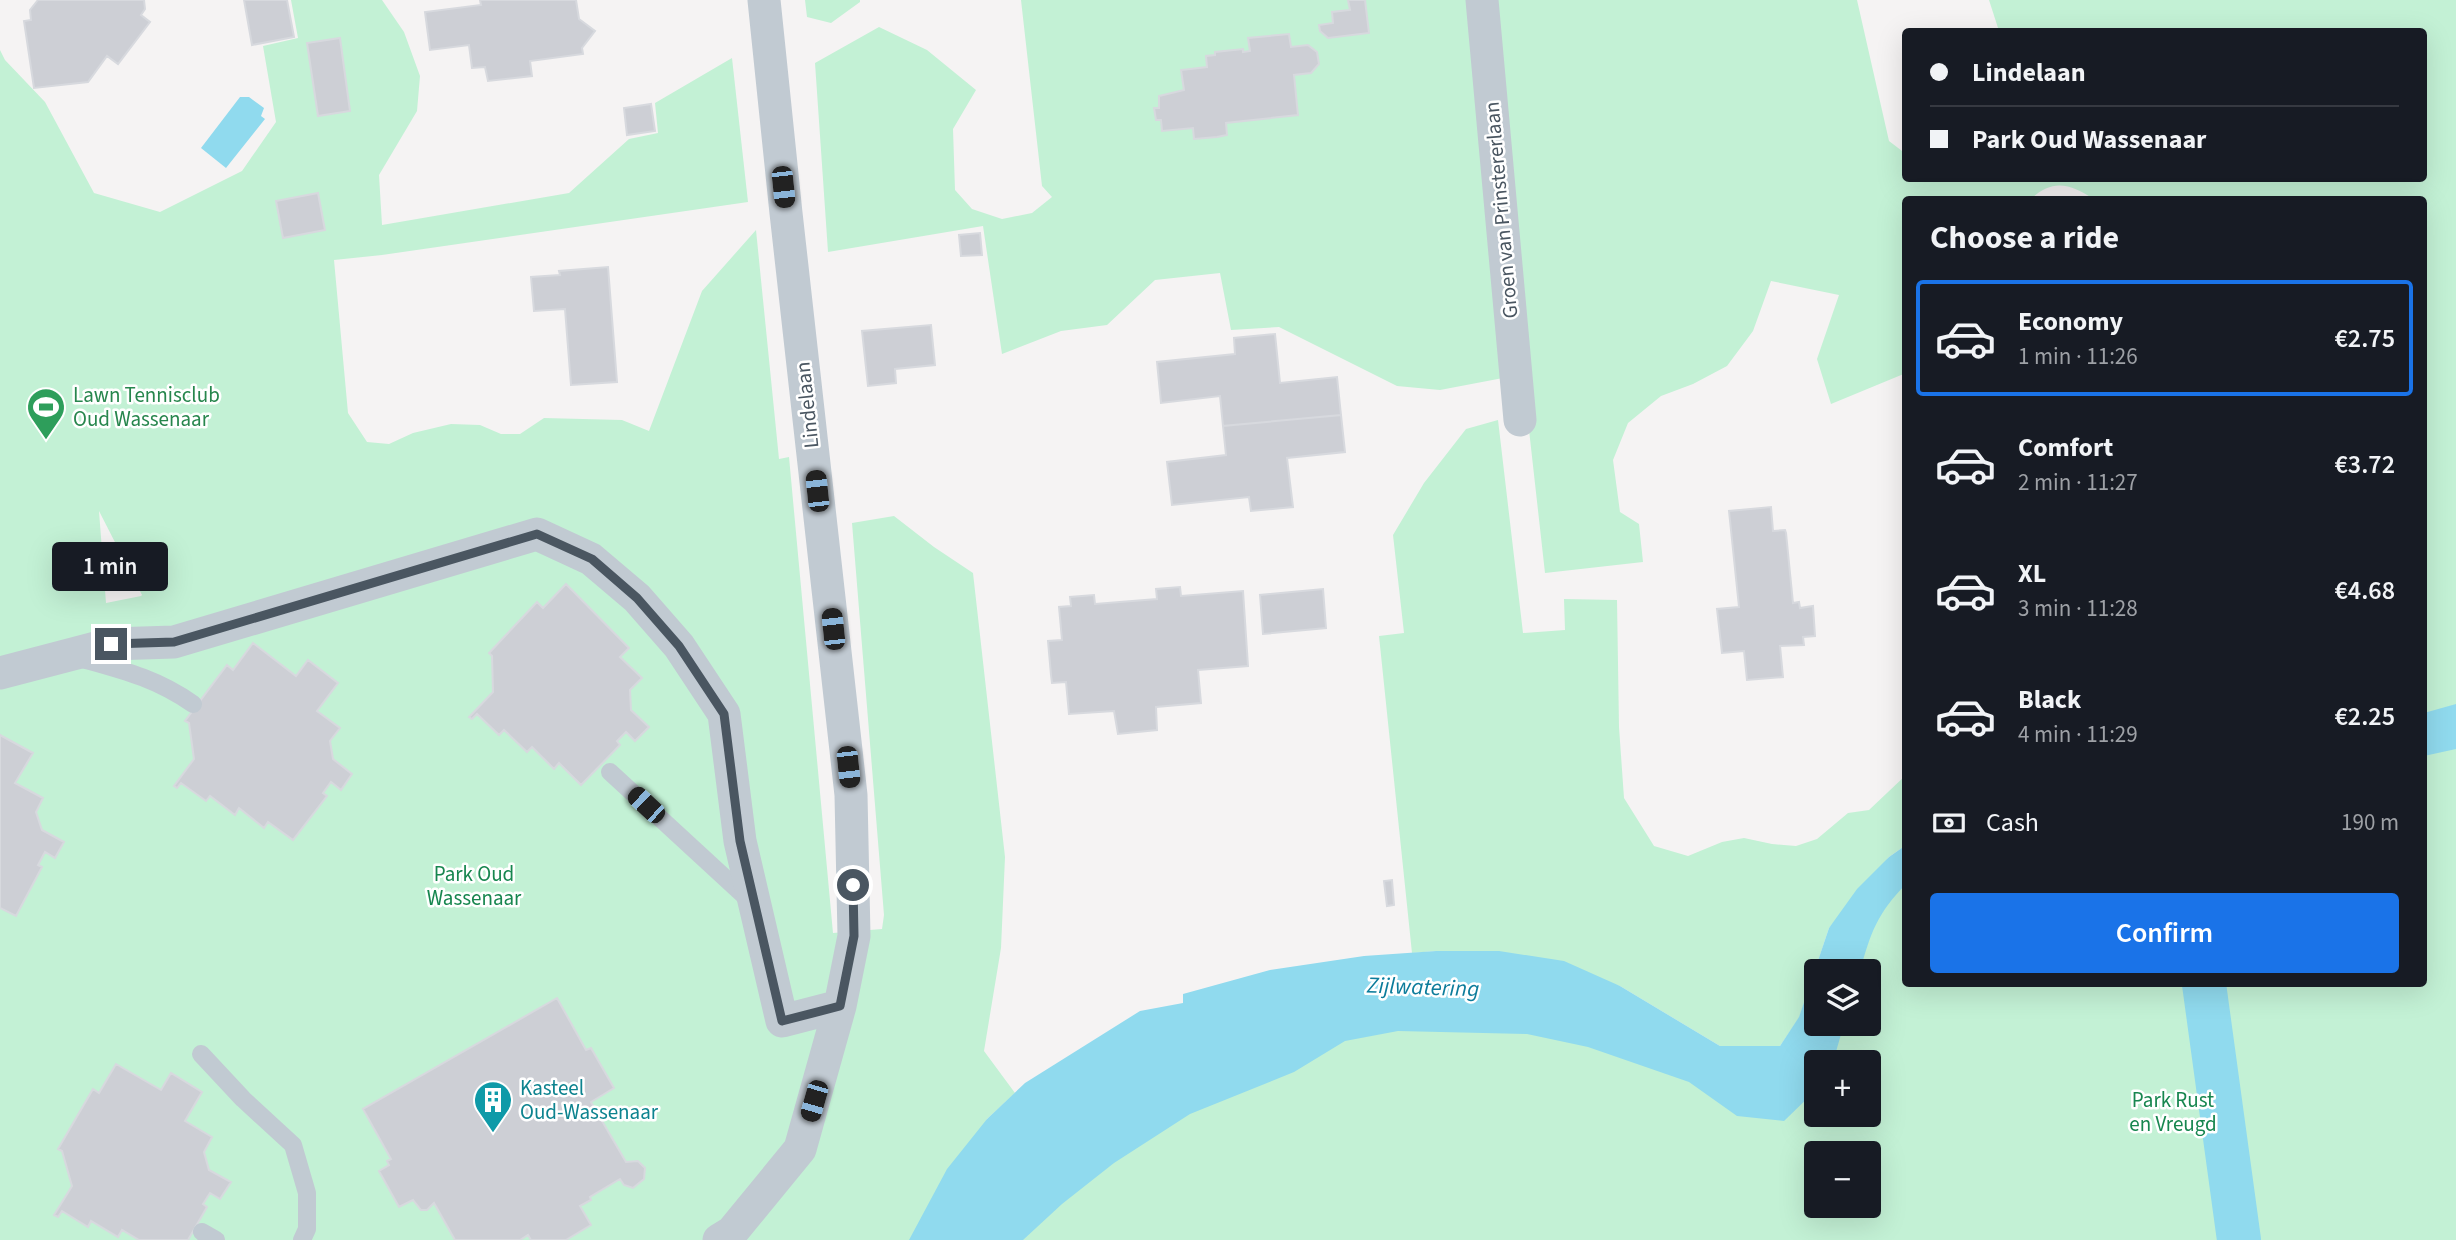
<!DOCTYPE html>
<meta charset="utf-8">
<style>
body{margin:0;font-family:"Source Sans 3",sans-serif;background:#242831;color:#f1f3f6;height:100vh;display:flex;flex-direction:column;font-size:26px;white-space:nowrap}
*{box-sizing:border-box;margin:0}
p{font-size:23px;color:#9ea1a6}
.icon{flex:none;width:38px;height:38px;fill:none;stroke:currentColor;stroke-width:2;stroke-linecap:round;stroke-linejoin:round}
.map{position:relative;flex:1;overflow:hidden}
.drawer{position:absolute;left:1902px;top:196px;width:525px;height:791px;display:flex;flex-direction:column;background:#171b24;border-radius:7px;box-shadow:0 7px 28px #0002}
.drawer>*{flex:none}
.guide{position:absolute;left:1902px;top:28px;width:525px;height:154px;border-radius:7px;box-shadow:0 7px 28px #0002;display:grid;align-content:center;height:154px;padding:0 28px;background:#171b24}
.buttons{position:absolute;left:1804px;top:959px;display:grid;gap:14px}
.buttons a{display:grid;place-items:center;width:77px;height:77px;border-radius:7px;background:#171b24;box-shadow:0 7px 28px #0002;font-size:35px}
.end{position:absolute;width:32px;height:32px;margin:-16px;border:9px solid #4a5661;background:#fff;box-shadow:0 0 0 4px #fff}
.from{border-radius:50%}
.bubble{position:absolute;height:49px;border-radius:7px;background:#171b24;box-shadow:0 7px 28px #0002;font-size:23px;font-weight:600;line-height:49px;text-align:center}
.car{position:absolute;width:21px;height:42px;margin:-21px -10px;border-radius:9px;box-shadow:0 0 5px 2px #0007;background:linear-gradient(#222 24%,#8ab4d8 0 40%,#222 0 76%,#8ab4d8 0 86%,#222 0)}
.guide b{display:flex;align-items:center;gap:24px;height:66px;font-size:26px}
.guide b+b{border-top:2px solid #363941}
.guide i{width:18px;height:18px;background:#f1f3f6}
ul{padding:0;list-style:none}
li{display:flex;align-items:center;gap:21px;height:116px;margin:0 14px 10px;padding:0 14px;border:4px solid transparent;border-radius:7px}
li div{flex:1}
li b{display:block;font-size:26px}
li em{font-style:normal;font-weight:600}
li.current{border-color:#1a73e8}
li>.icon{width:63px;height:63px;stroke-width:1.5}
h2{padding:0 28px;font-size:32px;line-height:84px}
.pay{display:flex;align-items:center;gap:18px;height:77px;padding:0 28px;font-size:26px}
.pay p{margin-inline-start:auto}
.button{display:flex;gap:14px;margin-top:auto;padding:14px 28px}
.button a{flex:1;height:80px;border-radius:7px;background:#1a73e8;color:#fff;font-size:28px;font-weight:600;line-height:80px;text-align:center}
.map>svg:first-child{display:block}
</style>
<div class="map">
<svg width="2456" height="1240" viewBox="0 0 2456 1240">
<rect width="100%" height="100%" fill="#f5f3f3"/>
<path fill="#c3f1d5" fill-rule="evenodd" d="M291,0H382L404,32L420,76L417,111L379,175L382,225L569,193L629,139L658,133L655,103L732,58L748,202L382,255L334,260L348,413L367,442L389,444L413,433L451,424L480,425L501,434H520L544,418L622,420L649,431L702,291L756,230L779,459L789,457L833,933L882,929L884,915L852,523L894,516L934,547L973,573L1005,857L1001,948L984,1051L1015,1093L987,1119L924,1240H0V50L5,60L45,102L94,193L160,212L242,171L276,122L263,46L298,38ZM99,511L142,595L141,596L106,603Z
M805,0H860V2L831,23L807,17Z
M1021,0H1471L1503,378L1440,390L1397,386L1279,327L1231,330L1220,273L1155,280L1107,325L1061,331L1002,354L983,226L828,252L815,63L879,27L927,50L976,90L953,129L955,190L972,209L1002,219L1032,213L1052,197L1042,186Z
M1496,0H1857L1889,141L1906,154V178H2424V32L1999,31L1989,0H2456V1240H953L1353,1002L1789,1068L1816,1024H1869V971H1829L1906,867V984H2424V200H2095C2071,184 2053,178 2031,199L1906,200V373L1831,404L1817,359L1839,295L1771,281L1753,331L1727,366L1693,384L1661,396L1628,423L1613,460L1620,512L1639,524L1643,562L1545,573L1526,403ZM1816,1062H1869V1115H1816ZM1816,1153H1869V1206H1816Z
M1498,420L1523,633L1565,630L1564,599L1617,600L1619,727L1624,798L1654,846L1688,856L1722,842L1744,838L1772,844L1796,846L1817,839L1848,813L1869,810L1906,775V845L1889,857L1829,928L1799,1018L1780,1046H1720L1620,986L1436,951L1412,953L1379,636L1404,633L1393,535L1424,483L1466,429Z"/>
<path fill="#90daee" d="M240,97H249L264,108L261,116L265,119L226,168L201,148Z
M2456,704V749L2424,756V713Z
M1906,845V884C1877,914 1871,932 1860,971H1816V1024H1844L1833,1062H1816V1090L1784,1121L1737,1116L1689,1082L1588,1047L1527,1034L1398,1031L1345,1041L1294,1072L1190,1114L1114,1163L1062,1204L1023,1240H909L947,1169L987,1119L1025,1083L1140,1011L1183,1003V994L1270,970L1364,956L1436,951H1499L1564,961L1620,986L1720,1046H1780L1799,1017L1829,928L1857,889L1889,857Z"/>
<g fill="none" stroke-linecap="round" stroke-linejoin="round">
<path stroke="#90daee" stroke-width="44" d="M2204,984L2239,1240"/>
</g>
<path fill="#cdcfd5" stroke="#d7d9de" stroke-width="2" d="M38,0H144L145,9L141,15L150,22L118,64L107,56L88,82L34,88L24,21L31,20L30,10Z
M244,0H287L294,37L252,45Z
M480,0H576L579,19L595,31L582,48L583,54L530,61L532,76L488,81L485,67L472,68L469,45L430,50L425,12L481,5Z
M1348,0H1365L1369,33L1328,38L1320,31L1319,25L1333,23L1332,12L1350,10Z
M1289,34L1291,47L1308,45L1317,52L1319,64L1311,73L1294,75L1298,115L1226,123L1227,135L1217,137L1194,139L1193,128L1162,131L1161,120H1156L1154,108H1159V96L1184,90L1181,70L1207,67L1206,56L1215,55V52L1243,49V52L1250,51L1248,38Z
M340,38L350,111L318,116L307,43Z
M651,104L655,131L627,135L624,108Z
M318,193L325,230L283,238L276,201Z
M980,233L982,255L961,256L959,235Z
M608,267L617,382L571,385L565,309L534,311L531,277L560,275L559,271Z
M931,325L935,365L895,369L896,383L868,386L862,331Z
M1275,334L1280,383L1337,377L1341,415L1223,426L1220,396L1161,403L1157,362L1235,354L1234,338Z
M1341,415L1345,452L1287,458L1293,507L1251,511L1249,497L1172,505L1167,462L1226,455L1223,426Z
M1771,507L1773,531L1785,530L1786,533L1793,603L1799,602L1800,608L1813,606L1815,636L1803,637L1804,645L1780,646L1783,677L1747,680L1744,651L1722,653L1717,609L1739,607L1729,511Z
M566,584L629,648L620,657L642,678L630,690L631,710L649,727L635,741L626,732L617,741L620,745L581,785L559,763L554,769L532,747L527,752L504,730L499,735L477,714L472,719L469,717L493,692L492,656L489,653L537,602L543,608Z
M1180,587L1181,596L1243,591L1248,666L1198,670L1201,703L1156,707L1157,730L1118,734L1114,711L1069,714L1066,682L1052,683L1051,675L1048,641L1062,640L1059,607L1071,606L1070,597L1094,595L1095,604L1157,599L1156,589Z
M1323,589L1326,628L1263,634L1260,595Z
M253,643L296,676L308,660L338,683L317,711L340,728L330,741L333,759L352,774L341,790L331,782L323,793L327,796L293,840L268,822L264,828L239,808L235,815L210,796L206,801L181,783L177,788L174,786L194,759L189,723L185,721L227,665L233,670Z
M0,735L33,753L15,783L43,798L36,812L42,830L64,842L55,858L45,852L38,865L42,867L16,916L0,908Z
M1392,880L1394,905L1387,906L1384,881Z
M557,998L586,1050L591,1048L614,1088L591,1102L626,1162L638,1161L645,1168L644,1179L633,1188L624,1185L620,1179L590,1197L591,1200L580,1206L591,1225L566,1240H531L528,1235L520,1240H455L434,1203L427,1210H421L413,1200L399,1207L379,1171L389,1165L387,1161L391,1159L363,1109Z
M116,1064L161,1090L171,1073L202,1092L185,1121L212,1137L204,1152L209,1170L231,1182L220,1199L210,1193L203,1204L207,1207L188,1240H139L122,1230L118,1237L91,1221L88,1227L62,1211L58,1217L54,1215L72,1186L62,1151L58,1149L93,1089L99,1093Z"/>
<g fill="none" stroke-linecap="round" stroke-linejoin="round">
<path stroke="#c1cad2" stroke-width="18" d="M79,658C122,670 156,678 193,704
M610,772L749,900
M201,1054L243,1099L293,1145L307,1193V1229L302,1240
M202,1232L216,1240"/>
<path stroke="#c1cad2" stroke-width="33" d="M1482,0L1520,420
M0,673L111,644L174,642L537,534L591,559L637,598L679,646L724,714L740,841L782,1021L840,1006
M719,1240L732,1232L800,1149L840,1006L854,936L851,795L786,213L764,0"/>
</g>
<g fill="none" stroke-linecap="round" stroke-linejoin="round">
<path stroke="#4a5661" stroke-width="9" d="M111,644L174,642L537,534L592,559L637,598L679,646L724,714L740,841L782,1021L840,1006L854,936L853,885"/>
</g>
<defs>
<symbol id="stadium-pin" viewBox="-11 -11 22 30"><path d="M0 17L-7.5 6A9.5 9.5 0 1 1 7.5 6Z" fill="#2e9e5b" stroke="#fff"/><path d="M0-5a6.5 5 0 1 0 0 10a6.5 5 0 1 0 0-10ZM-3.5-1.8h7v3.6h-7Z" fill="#fff"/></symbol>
<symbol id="building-pin" viewBox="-11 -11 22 30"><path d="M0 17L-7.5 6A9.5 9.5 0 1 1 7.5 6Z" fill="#0f9aa8" stroke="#fff"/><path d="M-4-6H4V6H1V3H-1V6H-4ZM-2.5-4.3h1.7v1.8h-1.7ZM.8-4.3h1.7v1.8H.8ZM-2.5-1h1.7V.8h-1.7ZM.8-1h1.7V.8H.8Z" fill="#fff"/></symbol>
</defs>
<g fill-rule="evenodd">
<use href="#stadium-pin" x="24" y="385" width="44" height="60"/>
<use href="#building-pin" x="471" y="1078" width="44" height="60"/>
</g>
<g text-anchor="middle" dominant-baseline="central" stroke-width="5" stroke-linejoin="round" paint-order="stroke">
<g font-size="21" fill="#4a5661" stroke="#fff">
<text transform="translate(1501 210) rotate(-95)">Groen van Prinstererlaan</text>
<text transform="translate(807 405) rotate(-96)">Lindelaan</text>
</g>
<g font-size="21" fill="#27864d" stroke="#fff" text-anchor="start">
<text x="73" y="395">Lawn Tennisclub<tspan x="73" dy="24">Oud Wassenaar</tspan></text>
</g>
<g font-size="21" fill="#17864f" stroke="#fff">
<text x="474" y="874">Park Oud<tspan x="474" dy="24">Wassenaar</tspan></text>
<text x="2173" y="1100">Park Rust<tspan x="2173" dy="24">en Vreugd</tspan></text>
</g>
<g font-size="21" fill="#0d838f" stroke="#fff" text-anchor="start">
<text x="520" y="1088">Kasteel<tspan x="520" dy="24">Oud-Wassenaar</tspan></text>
</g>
<g font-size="23" font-style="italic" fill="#0c7c9b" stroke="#fff">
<text transform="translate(1423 987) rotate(2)">Zijlwatering</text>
</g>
</g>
</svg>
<div class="buttons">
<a><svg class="icon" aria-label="layers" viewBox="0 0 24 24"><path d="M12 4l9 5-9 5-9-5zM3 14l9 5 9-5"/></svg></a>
<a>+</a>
<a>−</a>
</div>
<i class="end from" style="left:853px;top:885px"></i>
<i class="end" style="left:111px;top:644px"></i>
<div class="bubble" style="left:52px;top:542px;width:116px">1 min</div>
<i class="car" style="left:783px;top:187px;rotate:174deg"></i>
<i class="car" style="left:817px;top:491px;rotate:354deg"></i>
<i class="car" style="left:833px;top:629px;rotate:354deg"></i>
<i class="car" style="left:848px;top:767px;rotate:174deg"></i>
<i class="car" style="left:646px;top:805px;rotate:313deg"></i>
<i class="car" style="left:814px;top:1101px;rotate:196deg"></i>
<div class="guide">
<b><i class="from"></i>Lindelaan</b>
<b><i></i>Park Oud Wassenaar</b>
</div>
<section class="drawer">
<h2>Choose a ride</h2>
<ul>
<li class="current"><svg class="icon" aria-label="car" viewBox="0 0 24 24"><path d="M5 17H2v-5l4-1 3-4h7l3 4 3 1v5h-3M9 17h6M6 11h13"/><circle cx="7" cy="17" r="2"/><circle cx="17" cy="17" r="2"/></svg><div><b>Economy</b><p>1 min · 11:26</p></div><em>€2.75</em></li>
<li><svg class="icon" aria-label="car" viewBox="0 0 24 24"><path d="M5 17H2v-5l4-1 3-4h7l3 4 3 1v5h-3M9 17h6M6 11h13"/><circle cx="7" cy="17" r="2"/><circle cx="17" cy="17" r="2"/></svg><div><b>Comfort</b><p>2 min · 11:27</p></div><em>€3.72</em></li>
<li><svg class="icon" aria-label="car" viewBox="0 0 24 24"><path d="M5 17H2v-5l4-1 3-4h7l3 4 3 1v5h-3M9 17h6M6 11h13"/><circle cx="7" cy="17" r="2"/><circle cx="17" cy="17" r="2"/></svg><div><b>XL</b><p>3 min · 11:28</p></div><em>€4.68</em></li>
<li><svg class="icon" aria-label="car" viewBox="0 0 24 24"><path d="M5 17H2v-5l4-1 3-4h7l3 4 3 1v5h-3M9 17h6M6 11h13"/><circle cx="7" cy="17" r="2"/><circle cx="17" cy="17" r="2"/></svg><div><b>Black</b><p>4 min · 11:29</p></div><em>€2.25</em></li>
</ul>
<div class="pay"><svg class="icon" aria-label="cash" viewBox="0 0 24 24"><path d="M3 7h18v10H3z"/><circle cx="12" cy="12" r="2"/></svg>Cash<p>190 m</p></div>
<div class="button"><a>Confirm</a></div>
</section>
</div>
